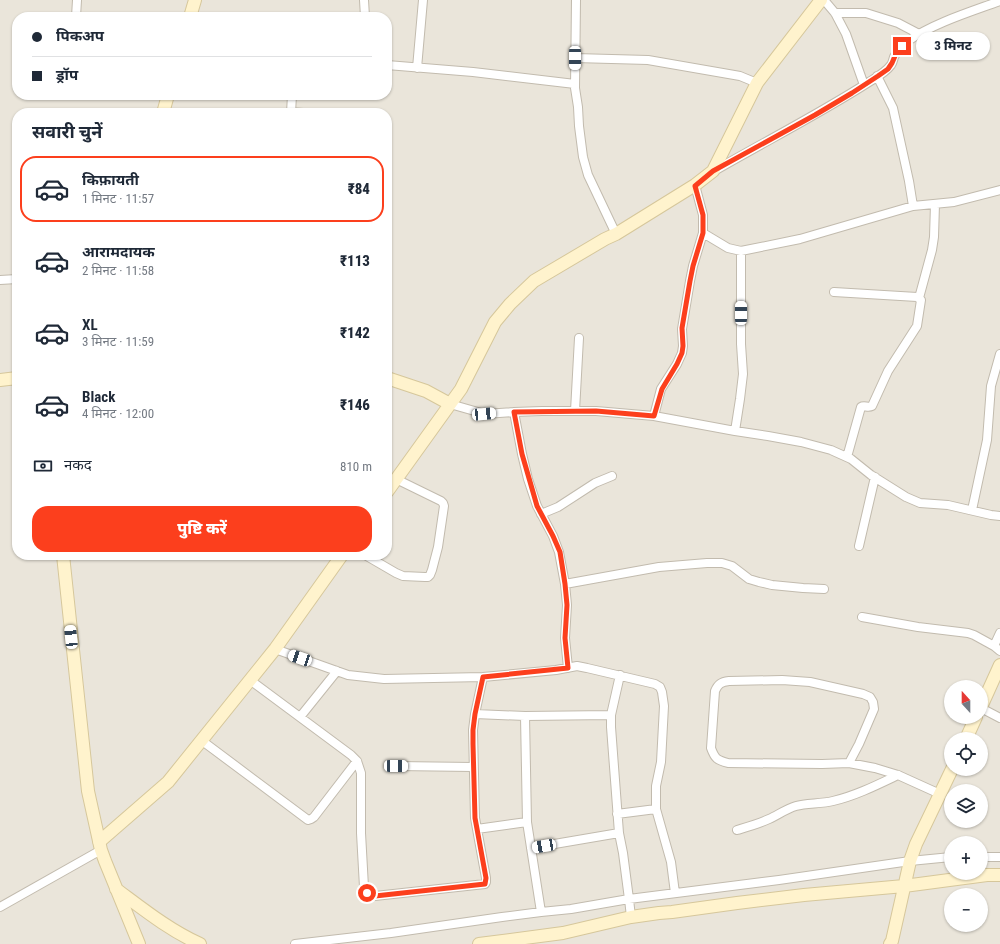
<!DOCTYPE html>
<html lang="hi">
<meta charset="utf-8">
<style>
body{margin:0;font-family:"Roboto Condensed","Noto Sans Devanagari",sans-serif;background:#f6f6f7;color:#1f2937;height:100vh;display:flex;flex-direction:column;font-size:15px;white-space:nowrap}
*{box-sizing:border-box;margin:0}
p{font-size:13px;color:#747a83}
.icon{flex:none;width:22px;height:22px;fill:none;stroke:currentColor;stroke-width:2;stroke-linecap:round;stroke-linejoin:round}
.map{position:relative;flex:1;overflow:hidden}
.panel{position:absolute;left:12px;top:108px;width:380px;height:452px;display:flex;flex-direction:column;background:#fff;border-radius:16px;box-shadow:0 1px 3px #0004}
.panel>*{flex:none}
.hud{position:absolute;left:12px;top:12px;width:380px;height:88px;border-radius:16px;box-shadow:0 1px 3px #0004;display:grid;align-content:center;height:88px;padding:0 20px;background:#fff}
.needle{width:26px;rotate:339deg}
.controls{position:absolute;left:944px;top:680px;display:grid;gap:8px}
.controls a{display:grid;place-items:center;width:44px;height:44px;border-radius:50%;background:#fff;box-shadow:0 1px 3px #0004;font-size:20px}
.end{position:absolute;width:18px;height:18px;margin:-9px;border:5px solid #fc3f1d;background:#fff;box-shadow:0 0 0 2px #fff}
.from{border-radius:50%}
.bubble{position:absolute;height:28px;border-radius:14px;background:#fff;box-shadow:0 1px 3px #0004;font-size:13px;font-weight:800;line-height:28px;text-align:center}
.car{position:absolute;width:12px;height:24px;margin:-12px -6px;border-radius:5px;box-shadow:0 0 3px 1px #0007;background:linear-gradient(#fff 24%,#345 0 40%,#fff 0 76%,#345 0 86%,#fff 0)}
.hud b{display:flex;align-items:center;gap:14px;height:38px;font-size:15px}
.hud b+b{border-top:1px solid #e0e1e3}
.hud i{width:10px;height:10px;background:#1f2937}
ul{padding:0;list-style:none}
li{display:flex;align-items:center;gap:12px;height:66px;margin:0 8px 6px;padding:0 12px;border:2px solid transparent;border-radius:16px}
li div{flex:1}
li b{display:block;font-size:15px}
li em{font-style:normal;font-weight:800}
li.active{border-color:#fc3f1d}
li>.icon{width:36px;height:36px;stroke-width:1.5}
h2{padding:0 20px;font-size:18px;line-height:48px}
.pay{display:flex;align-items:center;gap:10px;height:44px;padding:0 20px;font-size:15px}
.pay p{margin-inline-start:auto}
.button{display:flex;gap:8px;margin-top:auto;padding:8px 20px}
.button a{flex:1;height:46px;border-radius:16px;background:#fc3f1d;color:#fff;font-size:16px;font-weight:800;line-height:46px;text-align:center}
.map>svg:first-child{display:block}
</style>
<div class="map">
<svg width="1000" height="944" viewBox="0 0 1000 944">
<rect width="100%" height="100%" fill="#f6f3ec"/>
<path fill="#eae5da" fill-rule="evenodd" d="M0,0H1000V944H0ZM17,17H387V95H17ZM17,113H387V555H17ZM951,687H981V717H951ZM951,739H981V769H951ZM951,791H981V821H951ZM951,843H981V873H951ZM951,895H981V925H951Z"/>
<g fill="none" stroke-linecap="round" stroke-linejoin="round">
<defs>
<path id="street" d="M364,0L365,17
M576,0L575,88L578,107L579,126L583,157L588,175L616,234
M824,0L835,13L846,34L864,85
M835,13H866L898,23L919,34
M76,17L77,0
M575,58L648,60L740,76L757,83
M387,65L473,72L575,84
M417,68L423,0
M877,76L893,108L909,181L913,206
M291,112L303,113
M291,113L292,95
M714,171C766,141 819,114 869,82C877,77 886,72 891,65C893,62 893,60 894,57C897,51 903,45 908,41C934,23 970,12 1000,1
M703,233L728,248L741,251L800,239L913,206L954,202L1000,190
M0,280L17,279
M834,292L917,297L921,300L917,326L888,371L872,406C868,408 864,405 861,407L847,457
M919,298L932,250L934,237L935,204
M450,404L485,414L514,412L542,411H596L654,416L735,431L768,436L801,442L831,450L851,459L871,475L906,497L920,503L948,505L991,515L1000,516
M575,411L579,338
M514,412L522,454L528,479L537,506L553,536L559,552L565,584L567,605L565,638L568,668
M654,416L661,389L677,364L682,353L683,346L682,329L690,281L693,266L703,233V215L695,185
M735,431L740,399L743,374L741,344V251
M972,510L987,440L991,386L1000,354
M541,514L558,507L595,483L612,476
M859,546L875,477
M365,555L396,573L403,576L425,577H428L430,575L432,570L438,547L444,506L443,503L441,501L396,479
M565,584L659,567L707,563H722L732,566L749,579L759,582L772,585L803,588L824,589
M862,617L918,627L968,633L974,635L994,646
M1000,633L994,646L1000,651
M275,649L348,675L384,679L483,677L556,670L577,666L587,668L655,684L660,687L662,692L664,706L661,762L656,786V809L617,814
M620,675L611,715V727L619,833L623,853L629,899L631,917
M483,677L475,714L473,730L475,818L477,829L527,822
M250,680L351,755L357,761L361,773V833L364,887C367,893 368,895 375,896L485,884L486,882V878L477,829
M981,708L1000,718
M475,714L525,716
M611,715L525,716L527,822L541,912L571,909L629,899L779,880L910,861L951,857
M300,717L337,671
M201,740L308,820L311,819L314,817L357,761
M849,763L859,744L874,709L873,702L870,697L863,694L810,682L782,680L729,681C721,682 718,684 715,691L711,748C715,759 717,760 728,763L822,764L849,763L875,768L898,775L940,794
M396,766L473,767
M656,809L671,862L675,893
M737,830C747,827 758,824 769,819C778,815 786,809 796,806C806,803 821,804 833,801C855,796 877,785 898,775
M531,848L619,833
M981,857H1000
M0,907L101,850
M295,944L391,933L502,917L541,912"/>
<path id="secondary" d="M190,17L195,0
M163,113L168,95
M387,378L426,391L450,404
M0,380L17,378
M387,492L461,389L495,322L510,304L534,281L605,239L616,234L695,185L713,171L757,83L821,0
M63,555L88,791L101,850L105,861L139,944
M981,707L1000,665
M966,739L976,717
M99,842L168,782L275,649L342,555
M116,889C143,909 169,930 200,944
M479,944L563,933L631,917L659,913L672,912L737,903L804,895L904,886L987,875H1000
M890,944L892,941L910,861L916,844L952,769"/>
</defs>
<use href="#street" stroke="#c2bbae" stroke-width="10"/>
<use href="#secondary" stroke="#d6c79b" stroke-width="14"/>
<use href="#street" stroke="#fff" stroke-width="8"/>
<use href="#secondary" stroke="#fff3cd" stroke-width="12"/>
</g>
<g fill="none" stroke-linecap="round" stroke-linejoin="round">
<path stroke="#fc3f1d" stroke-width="5" d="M367,893L369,896H375L485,884L486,878L475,818L473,744V730L475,714L483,677L568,668L565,638L567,605L565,584L560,552L553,536L537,506L533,492L522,454L514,412L596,411L654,416L662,389L677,364L682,353L683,346L682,328L690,281L693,266L703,233V215L695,186L713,171L815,115L852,93L878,76L888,69L892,63L895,56L902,46"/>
</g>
</svg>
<div class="controls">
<a><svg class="needle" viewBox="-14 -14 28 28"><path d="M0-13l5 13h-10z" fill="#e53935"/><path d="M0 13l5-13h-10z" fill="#747a83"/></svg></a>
<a><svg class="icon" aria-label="locate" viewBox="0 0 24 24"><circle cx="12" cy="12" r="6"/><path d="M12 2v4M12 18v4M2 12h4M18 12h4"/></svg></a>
<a><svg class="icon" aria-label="layers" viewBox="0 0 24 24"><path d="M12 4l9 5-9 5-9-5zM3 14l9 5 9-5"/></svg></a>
<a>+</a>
<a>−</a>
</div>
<i class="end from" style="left:367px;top:893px"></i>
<i class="end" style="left:902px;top:46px"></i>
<div class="bubble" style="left:916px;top:32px;width:74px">3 मिनट</div>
<i class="car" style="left:575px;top:58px;rotate:180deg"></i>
<i class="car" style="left:741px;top:313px;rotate:0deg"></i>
<i class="car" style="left:484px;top:414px;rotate:85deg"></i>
<i class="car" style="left:71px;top:637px;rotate:354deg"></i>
<i class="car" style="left:300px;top:658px;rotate:289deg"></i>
<i class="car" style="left:396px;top:766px;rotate:91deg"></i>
<i class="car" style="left:544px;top:846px;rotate:260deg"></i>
<div class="hud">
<b><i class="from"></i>पिकअप</b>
<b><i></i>ड्रॉप</b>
</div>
<section class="panel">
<h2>सवारी चुनें</h2>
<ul>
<li class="active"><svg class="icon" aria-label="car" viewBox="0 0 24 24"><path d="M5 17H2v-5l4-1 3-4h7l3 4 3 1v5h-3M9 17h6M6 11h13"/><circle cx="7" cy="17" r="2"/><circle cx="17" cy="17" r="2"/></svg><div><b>किफ़ायती</b><p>1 मिनट · 11:57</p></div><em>₹84</em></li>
<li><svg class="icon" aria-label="car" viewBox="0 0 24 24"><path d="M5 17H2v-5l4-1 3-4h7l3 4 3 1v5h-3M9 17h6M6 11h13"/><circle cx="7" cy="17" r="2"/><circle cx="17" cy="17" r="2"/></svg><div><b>आरामदायक</b><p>2 मिनट · 11:58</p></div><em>₹113</em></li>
<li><svg class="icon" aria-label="car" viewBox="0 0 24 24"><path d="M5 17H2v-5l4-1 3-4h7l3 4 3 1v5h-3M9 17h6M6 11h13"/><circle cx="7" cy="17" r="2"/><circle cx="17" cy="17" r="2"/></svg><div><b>XL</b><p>3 मिनट · 11:59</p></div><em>₹142</em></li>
<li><svg class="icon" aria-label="car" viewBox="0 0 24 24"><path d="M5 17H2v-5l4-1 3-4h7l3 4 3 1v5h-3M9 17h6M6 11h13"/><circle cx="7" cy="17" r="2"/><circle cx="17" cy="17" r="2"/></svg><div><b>Black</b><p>4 मिनट · 12:00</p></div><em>₹146</em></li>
</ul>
<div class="pay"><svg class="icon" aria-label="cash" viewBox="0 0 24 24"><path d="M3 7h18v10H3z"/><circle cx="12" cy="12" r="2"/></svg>नकद<p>810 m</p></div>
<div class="button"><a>पुष्टि करें</a></div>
</section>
</div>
